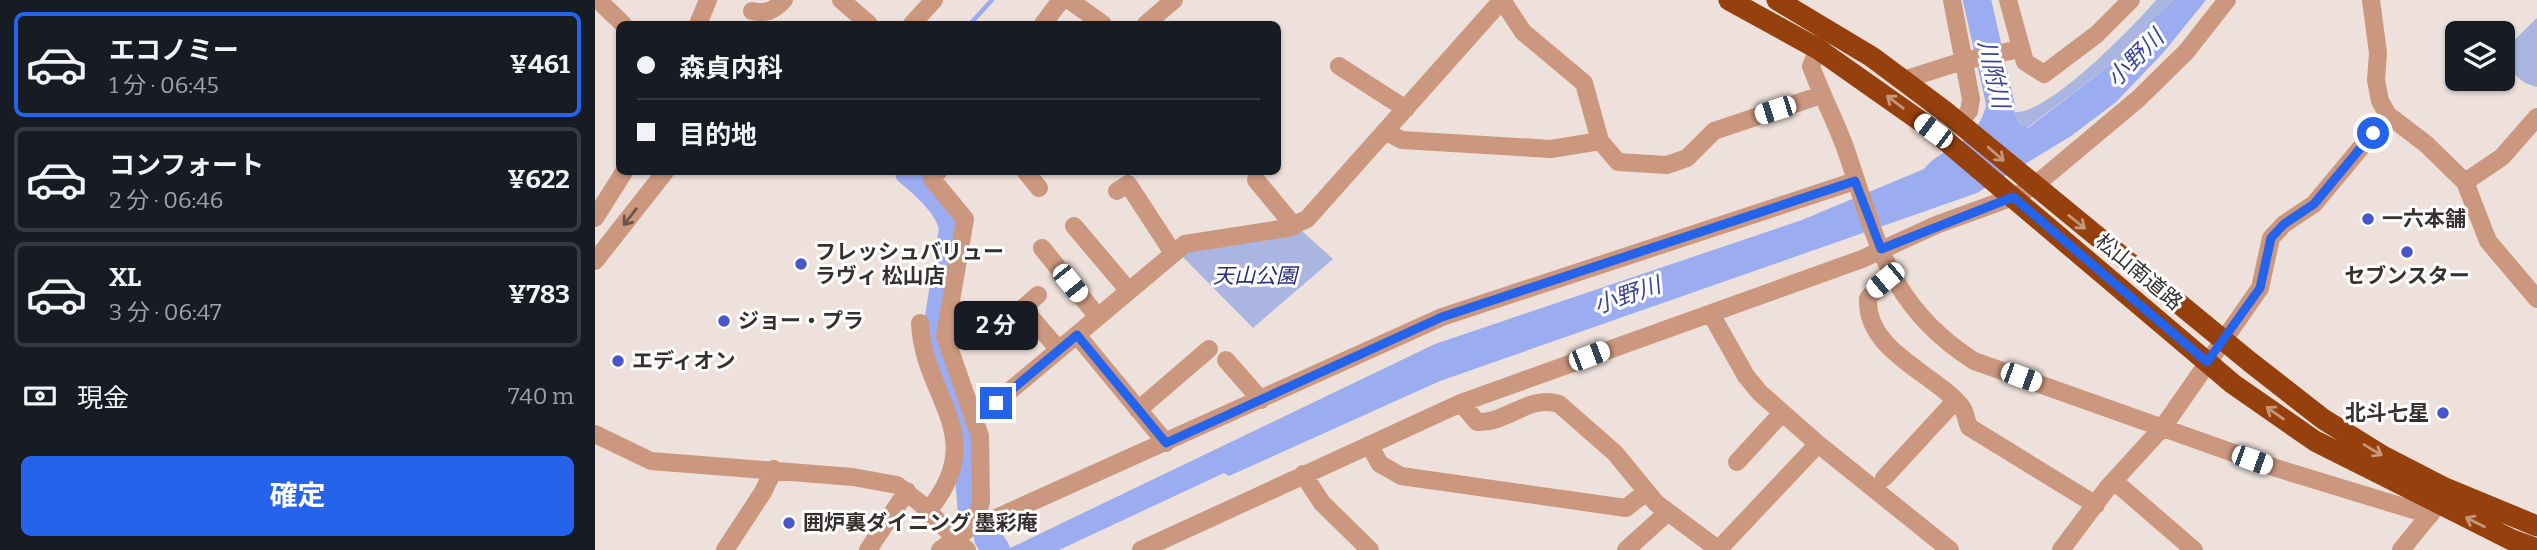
<!DOCTYPE html>
<html lang="ja">
<meta charset="utf-8">
<style>
body{margin:0;font-family:Bitter,"Noto Sans JP",serif;background:#242831;color:#f1f3f6;height:100vh;display:flex;flex-direction:column;font-size:26px;white-space:nowrap}
*{box-sizing:border-box;margin:0}
p{font-size:23px;color:#9ea1a6}
.icon{flex:none;width:38px;height:38px;fill:none;stroke:currentColor;stroke-width:2;stroke-linecap:round;stroke-linejoin:round}
.map{position:relative;flex:1;overflow:hidden}
.drawer{display:flex;flex-direction:column;background:#171b24;width:595px}
.drawer>*{flex:none}
.guide{position:absolute;left:21px;top:21px;width:665px;height:154px;border-radius:10px;box-shadow:0 2px 5px #0004;display:grid;align-content:center;height:154px;padding:0 21px;background:#171b24}
.controls{position:absolute;left:1850px;top:21px;display:grid;gap:14px}
.controls a{display:grid;place-items:center;width:70px;height:70px;border-radius:10px;background:#171b24;box-shadow:0 2px 5px #0004;font-size:35px}
.end{position:absolute;width:32px;height:32px;margin:-16px;border:9px solid #2563eb;background:#fff;box-shadow:0 0 0 4px #fff}
.from{border-radius:50%}
.bubble{position:absolute;height:49px;border-radius:10px;background:#171b24;box-shadow:0 2px 5px #0004;font-size:23px;font-weight:700;line-height:49px;text-align:center}
.car{position:absolute;width:21px;height:42px;margin:-21px -10px;border-radius:9px;box-shadow:0 0 5px 2px #0007;background:linear-gradient(#fff 24%,#345 0 40%,#fff 0 76%,#345 0 86%,#fff 0)}
.guide b{display:flex;align-items:center;gap:24px;height:66px;font-size:26px}
.guide b+b{border-top:2px solid #363941}
.guide i{width:18px;height:18px;background:#f1f3f6}
ul{padding:12px 0 0;list-style:none}
li{display:flex;align-items:center;gap:21px;height:105px;margin:0 14px 10px;padding:0 7px;border:4px solid #363941;border-radius:10px}
li div{flex:1}
li b{display:block;font-size:26px}
li em{font-style:normal;font-weight:700}
li.selected{border-color:#2563eb}
li>.icon{width:63px;height:63px;stroke-width:1.5}
.pay{display:flex;align-items:center;gap:18px;height:77px;padding:0 21px;font-size:26px}
.pay p{margin-inline-start:auto}
.action{display:flex;gap:14px;margin-top:auto;padding:14px 21px}
.action a{flex:1;height:80px;border-radius:10px;background:#2563eb;color:#fff;font-size:28px;font-weight:700;line-height:80px;text-align:center}
main{display:flex;flex:1;min-height:0}
.map>svg:first-child{display:block}
</style>
<main>
<section class="drawer">
<ul>
<li class="selected"><svg class="icon" aria-label="car" viewBox="0 0 24 24"><path d="M5 17H2v-5l4-1 3-4h7l3 4 3 1v5h-3M9 17h6M6 11h13"/><circle cx="7" cy="17" r="2"/><circle cx="17" cy="17" r="2"/></svg><div><b>エコノミー</b><p>1 分 · 06:45</p></div><em>¥461</em></li>
<li><svg class="icon" aria-label="car" viewBox="0 0 24 24"><path d="M5 17H2v-5l4-1 3-4h7l3 4 3 1v5h-3M9 17h6M6 11h13"/><circle cx="7" cy="17" r="2"/><circle cx="17" cy="17" r="2"/></svg><div><b>コンフォート</b><p>2 分 · 06:46</p></div><em>¥622</em></li>
<li><svg class="icon" aria-label="car" viewBox="0 0 24 24"><path d="M5 17H2v-5l4-1 3-4h7l3 4 3 1v5h-3M9 17h6M6 11h13"/><circle cx="7" cy="17" r="2"/><circle cx="17" cy="17" r="2"/></svg><div><b>XL</b><p>3 分 · 06:47</p></div><em>¥783</em></li>
</ul>
<div class="pay"><svg class="icon" aria-label="cash" viewBox="0 0 24 24"><path d="M3 7h18v10H3z"/><circle cx="12" cy="12" r="2"/></svg>現金<p>740 m</p></div>
<div class="action"><a>確定</a></div>
</section>
<div class="map">
<svg width="1942" height="550" viewBox="0 0 1942 550">
<rect width="100%" height="100%" fill="#eee0da"/>
<path fill="#aab5e1" d="M1561,0H1579L1556,20L1527,56L1432,128L1425,124L1419,112C1452,116 1539,26 1561,0Z
M1942,18V87L1930,83L1908,65V51Z
M706,230L738,259L658,328L586,255L588,251Z"/>
<path fill="#9cacf1" d="M1579,0H1611L1568,53L1521,102L1476,136L1382,193L845,381L634,476L629,473L464,550H411L840,344L1207,220L1329,169C1342,153 1354,152 1369,140C1393,121 1393,97 1397,69L1425,124L1433,128L1527,56L1556,20Z"/>
<g fill="none" stroke-linecap="round" stroke-linejoin="round">
<path stroke="#9cacf1" stroke-width="4.5" d="M375,24L397,0"/>
<path stroke="#9cacf1" stroke-width="28" d="M1382,0L1406,107
M314,172C330,185 355,207 358,229L340,342L371,437L377,514
M393,538L401,550"/>
<path stroke="#cc977f" stroke-width="18" d="M3,0L28,24
M246,0L274,24
M474,0L508,24
M907,0L928,32L989,83L1005,141L1023,162L1072,165L1092,158L1119,131L1226,95
M1357,0L1376,99L1374,111L1364,123
M1413,0L1430,62L1449,74L1502,34L1536,0
M1776,0L1783,53L1781,80L1785,101L1793,115L1831,144L1870,182L1893,241L1942,299
M157,11C172,14 178,11 189,0
M103,24L113,0
M317,24L339,0
M448,24L466,0
M551,24L579,0
M1228,38L1216,66C1227,97 1243,125 1253,156C1283,245 1295,307 1379,361L1681,468L1835,515
M744,66L811,109
M1308,80L1368,61L1425,49
M791,132L807,140L956,149L1005,141
M343,172L337,179L370,219L350,336L385,436L386,502L380,524
M431,172L444,188
M661,180L699,226
M1870,182L1907,157L1942,117
M522,191L533,184L578,253
M0,218L29,172
M479,226L534,291
M447,248L503,317
M0,261L70,172
M1297,274L1273,298C1270,351 1339,373 1366,406C1371,412 1371,420 1374,427L1501,505
M443,295L428,308L464,350
M1116,314L1151,376L1165,393L1223,444L1355,550
M325,323C328,398 396,435 333,511
M482,335L571,443
M631,360L666,400
M866,403L882,422C911,424 934,394 964,404L1020,453L1061,503L1124,550
M543,410L614,349
M379,421L590,244L692,228L712,219L907,0
M0,434L56,461L258,477L302,485L325,503L372,550
M774,445L785,464L806,476L1031,508L1051,492
M1142,462L1187,413
M708,474L727,503L775,550
M1289,478L1360,401
M1519,481L1599,550
M130,550L168,492L179,469
M273,550L312,491
M345,550L380,524L401,518L847,317L1260,181
M546,550L866,403L1267,259L1341,225L1418,197L1439,186L1543,99L1591,52L1632,0
M1031,550L1073,512
M1123,550L1223,444
M1466,550L1514,486L1568,427L1665,288L1676,238L1689,224L1719,204L1793,115
M1806,550L1841,507"/>
<path stroke="#96400e" stroke-width="21" d="M1134,0L1223,49L1338,130L1638,384L1720,441L1917,540L1942,549
M1182,0L1277,57L1352,113L1655,362L1728,419L1786,455L1850,488L1942,526"/>
</g>
<defs><path id="oneway-shaft" d="M-6 0H5M1.5-3L5.5 0L1.5 3" fill="none" stroke-width="1.6" stroke-linecap="round" stroke-linejoin="round" transform="scale(1.75)"/></defs>
<g stroke="#c5967a">
<use href="#oneway-shaft" transform="translate(1300 102) rotate(-143)"/>
<use href="#oneway-shaft" transform="translate(1401 154) rotate(41)"/>
<use href="#oneway-shaft" transform="translate(1482 222) rotate(39)"/>
<use href="#oneway-shaft" transform="translate(1680 413) rotate(-145)"/>
<use href="#oneway-shaft" transform="translate(1778 450) rotate(31)"/>
<use href="#oneway-shaft" transform="translate(1880 522) rotate(-153)"/>
</g>
<use stroke="#6a554b" href="#oneway-shaft" transform="translate(35 217) rotate(128)"/>
<g fill="none" stroke-linecap="round" stroke-linejoin="round">
<path stroke="#2563eb" stroke-width="9" d="M401,403L482,335L571,443L847,317L1260,181L1286,249L1418,197L1612,362L1665,288L1676,238L1689,224L1719,204L1778,133"/>
</g>
<g fill="#4955ca" stroke="#fff" stroke-width="2.5">
<circle cx="1773" cy="219" r="7"/>
<circle cx="1812" cy="252" r="7"/>
<circle cx="206" cy="264" r="7"/>
<circle cx="129" cy="321" r="7"/>
<circle cx="23" cy="361" r="7"/>
<circle cx="1848" cy="413" r="7"/>
<circle cx="194" cy="523" r="7"/>
</g>
<g text-anchor="middle" dominant-baseline="central" stroke-width="6" stroke-linejoin="round" paint-order="stroke">
<g font-size="21" font-weight="bold" fill="#36312f" stroke="#fff" text-anchor="start">
<text x="1787" y="219">一六本舗</text>
<text x="220" y="252">フレッシュバリュー<tspan x="220" dy="24">ラヴィ 松山店</tspan></text>
<text x="1812" y="276" text-anchor="middle">セブンスター</text>
<text x="143" y="321">ジョー・プラ</text>
<text x="37" y="361">エディオン</text>
<text x="1834" y="413" text-anchor="end">北斗七星</text>
<text x="208" y="523">囲炉裏ダイニング 墨彩庵</text>
</g>
<g font-size="21" fill="#36312f" stroke="#fff">
<text transform="translate(1544 272) rotate(40)">松山南道路</text>
</g>
<g font-size="21" font-style="italic" fill="#272d7c" stroke="#fff">
<text x="660" y="276">天山公園</text>
</g>
<g font-size="23" font-style="italic" fill="#3b4697" stroke="#fff">
<text transform="translate(1540 58) rotate(-45)">小野川</text>
<text transform="translate(1399 74) rotate(77)">川附川</text>
<text transform="translate(1032 295) rotate(-19)">小野川</text>
</g>
</g>
</svg>
<div class="controls">
<a><svg class="icon" aria-label="layers" viewBox="0 0 24 24"><path d="M12 4l9 5-9 5-9-5zM3 14l9 5 9-5"/></svg></a>
</div>
<i class="end from" style="left:1778px;top:133px"></i>
<i class="end" style="left:401px;top:403px"></i>
<div class="bubble" style="left:359px;top:301px;width:84px">2 分</div>
<i class="car" style="left:1180px;top:110px;rotate:252deg"></i>
<i class="car" style="left:1338px;top:131px;rotate:307deg"></i>
<i class="car" style="left:1290px;top:280px;rotate:230deg"></i>
<i class="car" style="left:475px;top:283px;rotate:141deg"></i>
<i class="car" style="left:994px;top:356px;rotate:69deg"></i>
<i class="car" style="left:1426px;top:377px;rotate:110deg"></i>
<i class="car" style="left:1657px;top:460px;rotate:110deg"></i>
<div class="guide">
<b><i class="from"></i>森貞内科</b>
<b><i></i>目的地</b>
</div>
</div>
</main>
